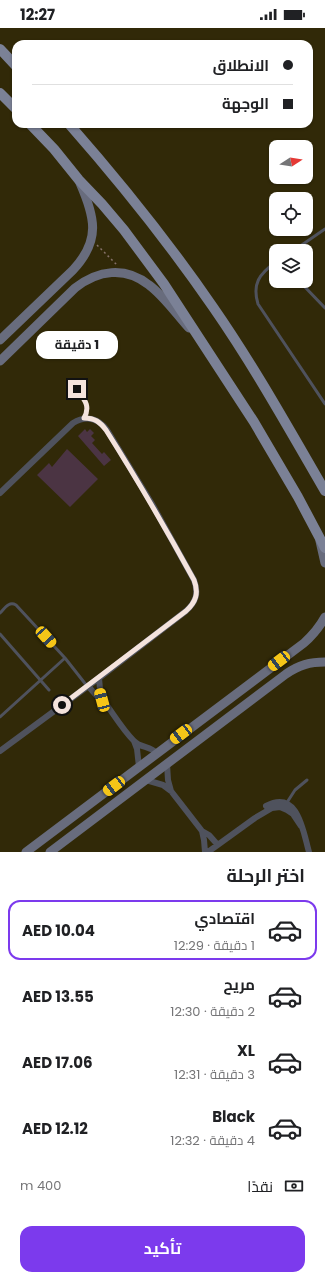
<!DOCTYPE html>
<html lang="ar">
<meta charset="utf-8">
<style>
body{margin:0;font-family:Poppins,Cairo,sans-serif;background:#f6f6f6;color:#202124;direction:rtl;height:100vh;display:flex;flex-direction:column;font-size:15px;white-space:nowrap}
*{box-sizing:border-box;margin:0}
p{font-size:13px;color:#757577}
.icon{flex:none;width:22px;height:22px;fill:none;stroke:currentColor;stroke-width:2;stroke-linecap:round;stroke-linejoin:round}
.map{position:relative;height:824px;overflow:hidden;direction:ltr}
.side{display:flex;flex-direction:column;background:#fff;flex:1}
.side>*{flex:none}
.guide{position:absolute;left:12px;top:12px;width:301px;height:88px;border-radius:12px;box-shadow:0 1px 3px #0004;direction:rtl;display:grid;align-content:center;height:88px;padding:0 20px;background:#fff}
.needle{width:26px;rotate:78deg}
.tools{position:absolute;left:269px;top:112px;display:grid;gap:8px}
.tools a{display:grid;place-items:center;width:44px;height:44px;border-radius:8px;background:#fff;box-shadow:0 1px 3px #0004;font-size:20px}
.end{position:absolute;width:18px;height:18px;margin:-9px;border:5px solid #f4e3dd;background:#111;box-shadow:0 0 0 2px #111}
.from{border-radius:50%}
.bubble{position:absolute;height:28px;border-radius:12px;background:#fff;box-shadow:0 1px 3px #0004;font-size:13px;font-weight:700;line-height:28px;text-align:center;direction:rtl}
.car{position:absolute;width:12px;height:24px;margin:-12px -6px;border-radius:5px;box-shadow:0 0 3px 1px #0007;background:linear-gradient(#f5c518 24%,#345 0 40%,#f5c518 0 76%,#345 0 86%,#f5c518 0)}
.guide b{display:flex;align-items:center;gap:14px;height:38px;font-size:15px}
.guide b+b{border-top:1px solid #e0e0e0}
.guide i{width:10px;height:10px;background:#202124}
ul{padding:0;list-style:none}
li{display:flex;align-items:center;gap:12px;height:60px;margin:0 8px 6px;padding:0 12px;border:2px solid transparent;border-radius:12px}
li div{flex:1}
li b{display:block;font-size:15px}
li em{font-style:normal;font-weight:700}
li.selected{border-color:#7c3aed}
li>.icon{width:36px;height:36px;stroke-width:1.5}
h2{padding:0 20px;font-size:18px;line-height:48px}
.pay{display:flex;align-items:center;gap:10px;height:44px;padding:0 20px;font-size:15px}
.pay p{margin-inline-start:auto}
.cta{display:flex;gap:8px;margin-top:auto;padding:8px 20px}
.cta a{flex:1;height:46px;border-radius:12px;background:#7c3aed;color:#fff;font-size:16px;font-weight:700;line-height:46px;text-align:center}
.status{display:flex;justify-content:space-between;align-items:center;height:28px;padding:0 20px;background:#fff;direction:ltr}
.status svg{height:11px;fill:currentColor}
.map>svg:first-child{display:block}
</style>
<div class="status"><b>12:27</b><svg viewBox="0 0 49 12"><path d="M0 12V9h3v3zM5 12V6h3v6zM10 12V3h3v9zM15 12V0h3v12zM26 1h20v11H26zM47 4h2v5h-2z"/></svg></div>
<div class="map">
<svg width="325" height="824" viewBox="0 0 325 824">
<rect width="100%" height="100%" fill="#331c13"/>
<path fill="#312908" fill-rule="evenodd" d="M0,0H325V824H0ZM16,16H309V96H16ZM276,119H306V149H276ZM276,171H306V201H276ZM276,223H306V253H276Z"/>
<path fill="#4b3443" d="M85,401L87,404L90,401L94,405L91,408L95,412L92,415L102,426L104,424L111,432L104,438L78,408Z
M67,421L98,451L70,479L37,447L49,435L52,439Z"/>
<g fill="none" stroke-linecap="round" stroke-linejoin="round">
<path stroke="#857169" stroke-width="1.5" stroke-dasharray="2 3" stroke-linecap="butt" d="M97,217L117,237"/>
<path stroke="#4f525d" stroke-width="3" d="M293,223L325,201
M276,234C259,246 252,256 258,276L325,376
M302,256L325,280
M77,361C84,371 91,379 84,390
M0,585C5,580 9,573 16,577L65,630L87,658
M0,606L49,662
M0,689L65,630
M286,776L295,762L307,752"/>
<path stroke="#4f525d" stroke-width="6" d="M0,465L73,395C86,387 98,390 107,402L152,476L194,552C199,565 196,574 186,583L99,650L0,723
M99,650L100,661L103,672
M88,658L96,667L103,672C113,685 122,701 134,713C140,720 151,718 156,725
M134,713L137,721L139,739
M167,736L168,752L171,763
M146,752L163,757L171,763L202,803L204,812L205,824
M266,778C298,761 303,803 309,824
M202,803L209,807L217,816
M208,824L255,790L272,780L280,779L287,782L293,786L301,798"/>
<path stroke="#686c7d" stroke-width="9" d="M0,312L73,242C101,212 95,189 80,155
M0,333L75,260C98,242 125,238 149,257C164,268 177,287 189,300
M320,513L325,535
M26,824L304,615C313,607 319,600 325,589
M50,824L286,646C299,637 310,634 325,634"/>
<path stroke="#7b8196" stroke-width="10" d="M0,21L16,38
M0,65L16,81
M30,96L54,121L79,152L102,176L124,202L164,256L254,394L298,469L325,520
M69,96C120,154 169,215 213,279C254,338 289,401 325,463"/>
</g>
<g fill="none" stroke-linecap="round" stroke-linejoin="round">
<path stroke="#f4e3dd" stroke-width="5" d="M62,677L186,583C196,574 199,565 194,552C166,501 137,451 106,402C100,394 95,390 84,390C91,378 84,371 77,361"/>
</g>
</svg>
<div class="tools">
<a><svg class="needle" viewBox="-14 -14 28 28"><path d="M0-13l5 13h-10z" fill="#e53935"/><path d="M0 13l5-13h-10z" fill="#757577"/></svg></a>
<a><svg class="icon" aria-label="locate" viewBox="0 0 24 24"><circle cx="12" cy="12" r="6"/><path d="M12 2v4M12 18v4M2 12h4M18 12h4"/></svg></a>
<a><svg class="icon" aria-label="layers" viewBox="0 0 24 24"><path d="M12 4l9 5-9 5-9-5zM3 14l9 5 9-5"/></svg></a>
</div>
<i class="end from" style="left:62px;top:677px"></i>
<i class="end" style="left:77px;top:361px"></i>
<div class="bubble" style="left:36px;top:303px;width:82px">1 دقيقة</div>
<i class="car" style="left:46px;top:609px;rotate:138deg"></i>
<i class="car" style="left:279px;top:633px;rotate:233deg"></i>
<i class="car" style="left:102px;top:672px;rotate:345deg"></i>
<i class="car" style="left:181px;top:706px;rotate:233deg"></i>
<i class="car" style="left:114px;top:758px;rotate:233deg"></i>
<div class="guide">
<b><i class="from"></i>الانطلاق</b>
<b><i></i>الوجهة</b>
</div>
</div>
<section class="side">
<h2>اختر الرحلة</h2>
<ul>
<li class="selected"><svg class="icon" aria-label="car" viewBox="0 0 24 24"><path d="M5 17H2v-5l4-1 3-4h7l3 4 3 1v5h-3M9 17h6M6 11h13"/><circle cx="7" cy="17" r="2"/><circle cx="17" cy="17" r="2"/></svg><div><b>اقتصادي</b><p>1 دقيقة · 12:29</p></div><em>AED 10.04</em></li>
<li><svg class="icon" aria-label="car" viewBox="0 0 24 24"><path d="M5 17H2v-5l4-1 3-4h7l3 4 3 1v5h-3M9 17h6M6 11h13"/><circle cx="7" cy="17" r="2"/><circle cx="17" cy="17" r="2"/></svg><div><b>مريح</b><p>2 دقيقة · 12:30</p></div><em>AED 13.55</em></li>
<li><svg class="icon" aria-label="car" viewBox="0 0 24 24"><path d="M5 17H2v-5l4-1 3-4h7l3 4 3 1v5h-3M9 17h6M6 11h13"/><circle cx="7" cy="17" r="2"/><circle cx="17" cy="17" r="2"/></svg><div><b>XL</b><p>3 دقيقة · 12:31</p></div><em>AED 17.06</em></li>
<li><svg class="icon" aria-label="car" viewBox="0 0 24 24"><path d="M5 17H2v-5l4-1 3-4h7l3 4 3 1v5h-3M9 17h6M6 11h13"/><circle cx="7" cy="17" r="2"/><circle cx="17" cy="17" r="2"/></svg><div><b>Black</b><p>4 دقيقة · 12:32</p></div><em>AED 12.12</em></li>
</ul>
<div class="pay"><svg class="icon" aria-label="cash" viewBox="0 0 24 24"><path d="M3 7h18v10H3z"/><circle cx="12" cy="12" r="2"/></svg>نقدًا<p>400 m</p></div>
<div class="cta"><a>تأكيد</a></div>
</section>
